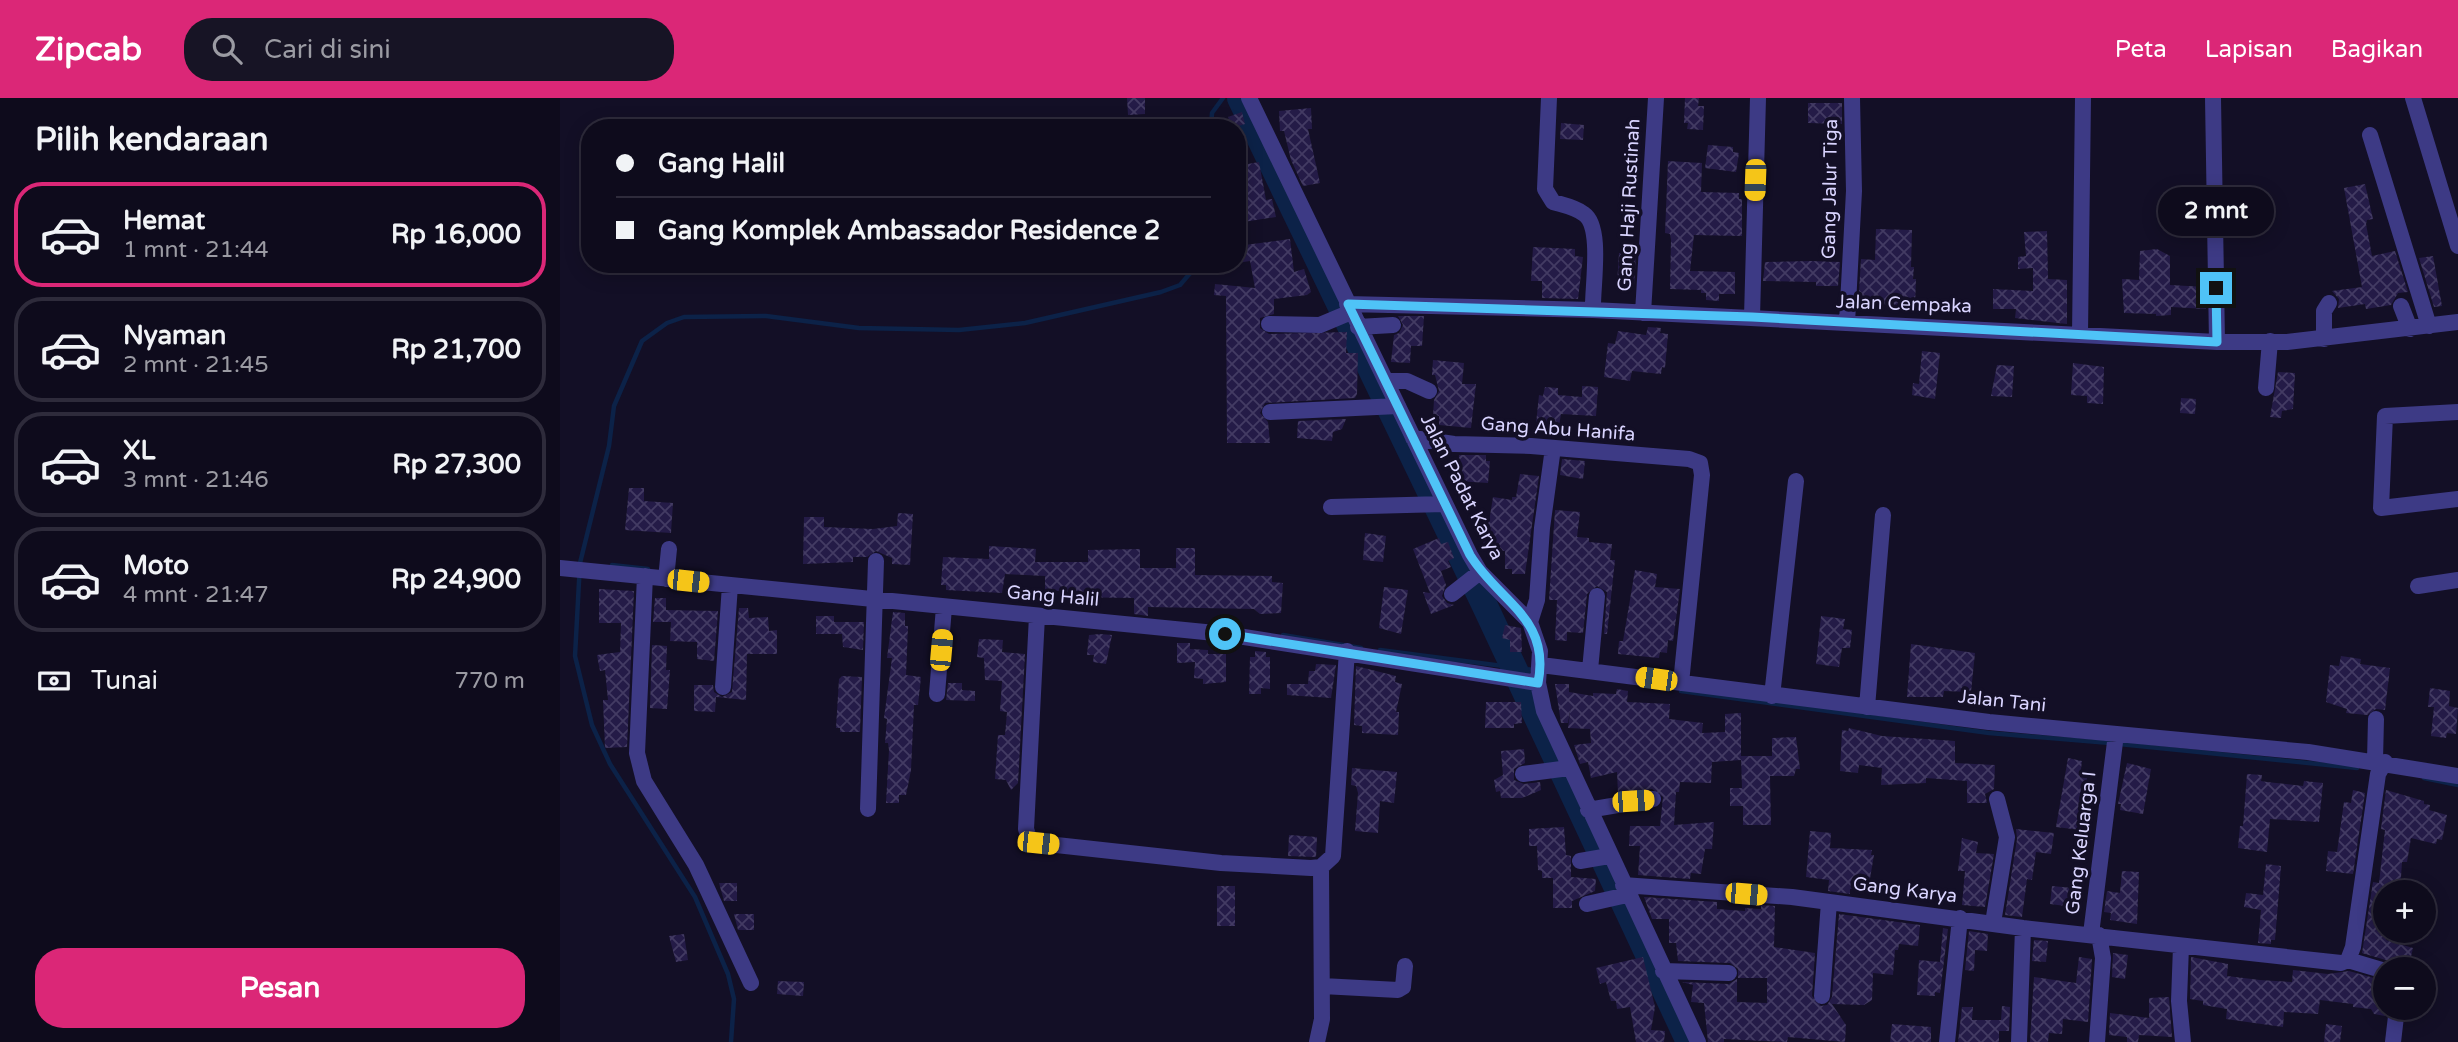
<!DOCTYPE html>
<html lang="id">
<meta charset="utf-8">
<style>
body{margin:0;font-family:"Varela Round",sans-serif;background:#171425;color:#f1f3f6;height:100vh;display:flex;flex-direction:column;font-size:26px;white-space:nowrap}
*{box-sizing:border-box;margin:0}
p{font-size:23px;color:#9b9ba3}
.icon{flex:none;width:38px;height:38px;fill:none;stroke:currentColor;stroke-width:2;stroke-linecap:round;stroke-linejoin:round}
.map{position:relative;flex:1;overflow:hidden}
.sheet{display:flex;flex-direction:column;background:#0e0b1c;width:560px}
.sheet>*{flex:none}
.banner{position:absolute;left:21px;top:21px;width:665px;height:154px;border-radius:28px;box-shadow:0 4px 18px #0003,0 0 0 2px #2e2b3b;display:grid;align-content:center;height:154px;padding:0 35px;background:#0e0b1c}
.controls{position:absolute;left:1813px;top:782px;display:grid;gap:14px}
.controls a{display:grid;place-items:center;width:63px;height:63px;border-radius:50%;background:#0e0b1c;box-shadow:0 4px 18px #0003,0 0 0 2px #2e2b3b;font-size:35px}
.end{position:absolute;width:32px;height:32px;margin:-16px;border:9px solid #4fc3f7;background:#111;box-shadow:0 0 0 4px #111}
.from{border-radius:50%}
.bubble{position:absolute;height:49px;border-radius:24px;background:#0e0b1c;box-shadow:0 4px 18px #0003,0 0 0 2px #2e2b3b;font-size:23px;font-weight:800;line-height:49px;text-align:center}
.car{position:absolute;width:21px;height:42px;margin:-21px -10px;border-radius:9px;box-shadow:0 0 5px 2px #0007;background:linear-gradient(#f5c518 24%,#345 0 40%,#f5c518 0 76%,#345 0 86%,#f5c518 0)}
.banner b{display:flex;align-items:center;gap:24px;height:66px;font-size:26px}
.banner b+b{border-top:2px solid #2e2b3b}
.banner i{width:18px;height:18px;background:#f1f3f6}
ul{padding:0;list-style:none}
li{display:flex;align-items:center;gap:21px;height:105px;margin:0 14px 10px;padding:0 21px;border:4px solid #2e2b3b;border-radius:28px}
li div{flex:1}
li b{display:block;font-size:26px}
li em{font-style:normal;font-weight:800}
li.active{border-color:#db2777}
li>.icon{width:63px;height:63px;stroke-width:1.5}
h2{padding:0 35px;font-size:32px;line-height:84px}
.pay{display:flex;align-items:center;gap:18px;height:77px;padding:0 35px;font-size:26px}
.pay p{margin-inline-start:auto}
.action{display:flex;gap:14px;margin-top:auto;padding:14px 35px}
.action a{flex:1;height:80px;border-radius:28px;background:#db2777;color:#fff;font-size:28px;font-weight:800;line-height:80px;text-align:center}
header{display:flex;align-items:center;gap:42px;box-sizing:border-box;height:98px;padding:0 35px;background:#db2777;color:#fff}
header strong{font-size:33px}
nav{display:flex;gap:38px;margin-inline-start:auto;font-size:24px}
.search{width:490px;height:63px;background:#171425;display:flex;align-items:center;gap:18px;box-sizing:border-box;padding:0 24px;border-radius:28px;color:#9b9ba3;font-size:26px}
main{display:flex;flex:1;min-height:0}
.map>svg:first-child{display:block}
</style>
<header>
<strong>Zipcab</strong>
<div class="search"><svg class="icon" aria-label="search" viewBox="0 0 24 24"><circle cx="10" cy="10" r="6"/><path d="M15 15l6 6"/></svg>Cari di sini</div>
<nav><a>Peta</a><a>Lapisan</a><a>Bagikan</a></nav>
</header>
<main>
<section class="sheet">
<h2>Pilih kendaraan</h2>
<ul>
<li class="active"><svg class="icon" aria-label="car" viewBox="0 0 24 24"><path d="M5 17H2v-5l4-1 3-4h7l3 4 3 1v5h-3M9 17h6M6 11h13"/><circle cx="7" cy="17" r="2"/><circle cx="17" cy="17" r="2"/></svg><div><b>Hemat</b><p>1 mnt · 21:44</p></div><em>Rp 16,000</em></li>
<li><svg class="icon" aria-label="car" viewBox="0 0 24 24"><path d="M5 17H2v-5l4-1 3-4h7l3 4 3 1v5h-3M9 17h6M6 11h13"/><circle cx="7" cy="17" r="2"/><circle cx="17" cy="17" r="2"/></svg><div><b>Nyaman</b><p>2 mnt · 21:45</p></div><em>Rp 21,700</em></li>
<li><svg class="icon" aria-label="car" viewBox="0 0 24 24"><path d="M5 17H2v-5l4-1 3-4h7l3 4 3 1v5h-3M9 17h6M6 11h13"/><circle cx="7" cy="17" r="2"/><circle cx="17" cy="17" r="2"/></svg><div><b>XL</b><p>3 mnt · 21:46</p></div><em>Rp 27,300</em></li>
<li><svg class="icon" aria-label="car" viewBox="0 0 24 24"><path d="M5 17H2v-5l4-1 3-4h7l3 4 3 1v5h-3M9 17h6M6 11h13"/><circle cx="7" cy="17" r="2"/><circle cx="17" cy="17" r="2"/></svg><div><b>Moto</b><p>4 mnt · 21:47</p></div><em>Rp 24,900</em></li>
</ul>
<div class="pay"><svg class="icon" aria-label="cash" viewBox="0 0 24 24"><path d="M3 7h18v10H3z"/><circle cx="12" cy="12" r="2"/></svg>Tunai<p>770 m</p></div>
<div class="action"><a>Pesan</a></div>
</section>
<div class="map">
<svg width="1898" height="944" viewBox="0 0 1898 944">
<defs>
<pattern id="building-cross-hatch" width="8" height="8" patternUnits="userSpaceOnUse" patternTransform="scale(1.75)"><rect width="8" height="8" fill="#241b47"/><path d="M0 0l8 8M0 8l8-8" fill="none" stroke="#433b63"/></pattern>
</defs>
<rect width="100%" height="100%" fill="#130f26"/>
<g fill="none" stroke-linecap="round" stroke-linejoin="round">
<path stroke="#0c2248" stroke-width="4.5" d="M651,30L652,15L663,0
M52,467L88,471
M723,537L801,550
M820,552L974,572
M1121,593L1429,635L1550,645
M1559,646L1797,670
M1864,680L1898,687
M171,944L174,901L168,876L135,799L50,666L32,627L15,558L20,465L49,348L54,308L82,243L107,225L124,219L206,218L299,230L399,232L465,225L601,194L620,187L638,166"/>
<path stroke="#0c2248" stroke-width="26" d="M680,0L924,506L1129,944"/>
</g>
<path fill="url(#building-cross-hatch)" d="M567,0H585V16L568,17Z
M1125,0H1139L1138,8H1144L1143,32L1127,31L1128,25H1124Z
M1248,5H1282V26L1248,25Z
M751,10L752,31H748L760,85L743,88L731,62L724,33H720L719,13Z
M682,14L685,26L672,30L668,19Z
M1001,25L1024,27L1023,42L1000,41Z
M1148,47L1173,49V54L1179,55L1176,74L1145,70Z
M1108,63L1142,65L1141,94L1179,95V101H1182V138L1134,137L1130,173L1175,174V196H1159V203L1146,202V195H1141V192L1110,191L1111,142L1110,136L1105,135Z
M699,64L706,102L712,101L716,119L677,125V68Z
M1805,86L1813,121L1807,122L1806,126L1812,158L1835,153L1848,194L1838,195L1831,207L1806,211L1805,206L1778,210L1779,201L1772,193L1802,189L1784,90Z
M1316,131L1352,132L1351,169H1354L1353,181H1356L1355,208L1311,206L1310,211L1298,210L1301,161L1315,162Z
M1487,133L1488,181L1507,182V226L1455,220L1456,211H1433V191L1473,193V170L1458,171V159L1466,158L1464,134Z
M730,141L734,174L744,171L751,194L747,197L714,201V216L700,220V230L709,236L787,234L786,255H798L797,296L795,300L705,305L700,315L708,324L710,345H667L666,198L654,197L655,186L695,190L690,163L677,165V148Z
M973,149L1015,151V158L1023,159L1018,201L982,200V183H971Z
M1597,151L1610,158V187L1646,189V211L1611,209V217L1596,218V216L1564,215L1562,181L1579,182L1580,153Z
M1059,155L1076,156L1074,188L1057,187Z
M1873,158L1882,208L1874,209L1859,160Z
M1251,163L1280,164L1278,188H1256V184L1203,183L1205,164Z
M838,218H864L862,248H851L850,265L831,264L834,237L839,235L843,227Z
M1088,229L1101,230L1100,235L1108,236L1105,270L1102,269L1101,276L1072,273L1070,283L1044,279L1048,245L1055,246L1058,233L1086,237Z
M1362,253L1380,255L1375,301L1352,297L1353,285L1359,286Z
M873,262L904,265L902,286H916L911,330L879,327V318H873L874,302L879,293L875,277H872Z
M1513,265L1544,269L1543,306L1527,305V298L1511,297Z
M1437,267L1454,268L1452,299L1431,298Z
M1718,274L1735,275L1733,311L1722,313L1721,320L1710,319Z
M1022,288L1038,289L1036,318L1001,316L999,328H994L993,335L982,333L983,327L976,326L979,297L983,298L985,289L998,290V297L1022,299Z
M1621,300L1636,301L1635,316L1620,315Z
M786,321L782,331L773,334L772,343L737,340L738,323Z
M899,357H926V363H930L928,385L897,383Z
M1002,361L1025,363L1023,381L1000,377Z
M960,376L979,378L965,476H952V471H945V453L923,451L925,423L929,424L933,399L952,402V399H956Z
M69,390H84V403L113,405L111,435L65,432Z
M995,412L1020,414L1017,439L1029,440V444L1052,446L1050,462H1055L1047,536H1044L1047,494L1037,488L1027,496L1023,535L1007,534V543L995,542L997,502H989Z
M338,415L353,416L350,467L332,466V460L316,453L307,459H293V464L243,466L244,419H264V429L313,431L337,428Z
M805,435L826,438L823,464L803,462Z
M879,440L881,446L888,444L894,460L888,463L891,469L881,473L886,487L882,498L887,505L894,507L871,516L863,494L870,495L853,451Z
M429,448L476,451L475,464H528V452L580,451V470H616V450H635V477L712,478V484L723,485L721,515L700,516L694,511L588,509V518L574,516V500L504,499V493H485V478L445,476L442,495L386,492V487H381L383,459L429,461Z
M1075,472L1097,476L1095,489L1120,491L1113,543L1108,542L1107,555L1100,554L1099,560L1058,556L1059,543H1063Z
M824,489L848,492L841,536L819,530Z
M39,491L74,493L67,649L45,650L43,602H48L45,572L40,573L37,557L60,554L61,525H39Z
M95,500H106V512L158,513L154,563L137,561V544L110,543L111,524H93Z
M179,510H188L189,520L208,519L209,533L217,532V556H187L186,602L156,599L155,614L134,613V587H153L154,594L162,599L172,594Z
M333,514L345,515V528H348L346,577L361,579L358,607H354L351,672L346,697H339V705H326L329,652L328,645H325L327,621L324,620L332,560H327Z
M256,518H274V524H304L303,552L283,549L282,536H256Z
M1261,518L1285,521L1283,531L1292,532L1290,550H1282L1279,569L1256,566Z
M945,527L961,530L962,554H950V542L942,540Z
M540,536L552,537L546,566L533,564L534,557H527L529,537Z
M419,541L443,542L442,554L465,556L458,685L451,692L446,682L435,681L438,637H445L447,614L440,613L442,583L425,582L424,560L417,559Z
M617,545H630V551L648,552V556H666V584L643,586V581L634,580L635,564L617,565Z
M1351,546L1415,555L1411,594L1384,593L1383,599H1347Z
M92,547L107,548L106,572H110L107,611L90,610Z
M695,553L706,554V559H710V591L701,590V596H689L690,559H695Z
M1781,558L1801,561L1800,566L1830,570L1825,612L1816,611L1807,617L1786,615L1787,611L1766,604L1770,567L1779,568Z
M756,566L776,567L771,600L727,597V586H748L749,573H755Z
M796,568L836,578L835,584L842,586L836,614H839L838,637L802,635V628L794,627Z
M282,578L302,579L300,634H280V630H276L279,581Z
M388,585H402V592L415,593V603L386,602Z
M995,586H1009V594L1033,598V595L1056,596L1057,591L1068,593L1067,604L1110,606L1109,621L1143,625L1142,635L1165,634V616L1181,615V662L1152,664L1151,685L1120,684L1119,694H1116L1114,727L1154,724L1152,751H1145L1141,776L1131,775L1130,781L1078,777L1080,748H1069L1070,728H1100L1103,699L1092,691L1058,696L1057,674L1031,680L1028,664L1020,666L1014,647L1031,645L1030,631L1008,630L1011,607L1008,625H1001Z
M1870,590L1890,593L1889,608L1898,610L1896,636L1887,635L1886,640L1871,638L1874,609H1868Z
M926,604H961L962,625L954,626V630H925Z
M1289,630L1322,638L1395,643V665L1435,667L1434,691L1425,696L1427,705H1407V683L1366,680V685L1321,687L1322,670L1299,667L1298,675L1280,673L1282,632L1288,633Z
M1236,639L1240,671H1236L1234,678H1210L1211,727H1183V708H1170V690H1182L1181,658H1212V640Z
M964,651L965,665L954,671V682L964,686L980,684L981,692L962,700H941L940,693L936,694L934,682L943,677L941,653Z
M1508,660L1522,663L1520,679L1527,680L1523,712H1531L1529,733L1496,729Z
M1567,665L1591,671L1583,716L1560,712L1561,706H1558Z
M792,670L837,674L834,705L820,703L818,735L795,733L798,695L796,688L791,687Z
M1687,676L1702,677L1701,683L1707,684L1743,688L1744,683L1763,685L1759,724L1710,721L1707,754L1678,750L1680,728H1683Z
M1793,692L1805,695L1793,776L1766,773L1768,753L1777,754L1784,704L1791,705Z
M1826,692L1864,703V706L1870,707L1869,712L1887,717L1882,742L1877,741L1876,746L1851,740L1847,764H1842L1840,794H1825L1826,842L1853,850L1848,872H1835L1829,863L1802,855L1813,784L1819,785L1825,732L1821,731Z
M1004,729L1006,757L1011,758V779L1036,781L1035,793L1012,803V810H993V780H982V773L978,772L977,748H969V731Z
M1456,731L1494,735L1491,756L1476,754L1472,782L1467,781L1462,819L1445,817L1457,741Z
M1250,733L1271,735L1270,750L1312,752L1311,757H1314L1308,792L1290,791V796L1268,793L1269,782L1246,779Z
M729,737L757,739L756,759L728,758Z
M1402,740L1418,744L1416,755L1434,756L1425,809L1402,807L1405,773H1398Z
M1706,766L1721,768L1715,842H1711V846L1698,845L1701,812L1684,809L1686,795L1703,797Z
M1562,773L1579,774L1577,826L1550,822L1551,815L1544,814L1547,793L1560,795Z
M159,785H177V803H164Z
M657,788H675V828H657Z
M1492,788L1523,791L1521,810L1490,806Z
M1084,799L1157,804V811L1185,813V810L1201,811V807L1215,808L1214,849L1255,855L1252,898L1261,908L1267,907L1272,899L1279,816L1360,827L1358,848L1339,846L1338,852H1335L1333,877L1313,875L1312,902L1304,907L1272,906L1286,927L1285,944L1228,939L1227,944L1164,941V944H1148L1144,905L1131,904L1133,887L1122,884L1169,886L1177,881V904L1207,905V880H1178V871L1170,865L1118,863L1116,845H1109V821H1092Z
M174,816H194V832H178Z
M1383,830L1388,831L1380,895L1375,894V898L1357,897L1359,862L1380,864Z
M1409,833L1428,836L1427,853L1415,852L1414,873L1405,872Z
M124,836L128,862L116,864L109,838Z
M1474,842L1488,843L1486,864L1472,863Z
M1553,855L1568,857L1565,881L1552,879Z
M1083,859L1095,909L1091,932L1105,933L1104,944H1076L1070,909L1057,911L1056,903H1051L1046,884L1040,886L1036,870Z
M1519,859L1532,861L1528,924L1503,921L1502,936L1489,935L1488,944H1470L1474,879L1516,885Z
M1631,859L1668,866L1667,878L1700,882L1732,884L1733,872L1768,876L1789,873L1825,883V918L1814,916L1811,911L1793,909V906L1760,902L1758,916L1724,914L1723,929L1666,921L1667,911L1643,907V903L1630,901Z
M218,883L244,884L243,898L217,896Z
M1609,899L1612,939L1579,937L1578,944H1567V939L1549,937L1550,915L1589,920V900Z
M1442,908L1450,909L1449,933H1439V944H1398L1402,909H1413L1412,922H1441Z
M1332,926L1371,929V944H1330Z
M1766,926L1782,928L1780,944H1764Z"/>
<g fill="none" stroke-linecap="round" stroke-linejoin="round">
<path stroke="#3d3a85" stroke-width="16" d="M689,0L910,457L920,474L970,524L980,553L978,585L984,613L1138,944
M989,0L985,91L993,104C1003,107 1015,109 1024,116C1043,129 1032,190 1033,212
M1653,0L1657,244
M1853,0L1898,148
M1810,37L1869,228
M787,206L1033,212L1657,244H1727L1898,224
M1841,208L1850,231
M1083,215L1096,0
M1192,219L1198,0
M1287,225L1294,93L1292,0
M709,226L760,227L791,214
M798,229L833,227
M1520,236L1523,0
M1764,241V213L1769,205
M826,283H847L869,293
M1706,290L1710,243
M710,314L838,308
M1898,314L1825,318L1821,410L1898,401
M853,340L894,346L971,348L1129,361L1140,365L1142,377L1121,585
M771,409L884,406
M0,470L665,536L978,585
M85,478L77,655L84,683L136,767L191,885
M106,481L109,451
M1858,488L1898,482
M892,496L920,474
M477,518L466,731L469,740L478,745L661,765L751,770L761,769L773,758L787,553
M970,524L977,502L982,430L993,350
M981,567L1429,624L1748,654L1898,678
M1030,572L1037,498
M163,589L170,487
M377,596L384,509
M1212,598L1236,383
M1307,609L1323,417
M1815,662L1816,621
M963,676L1009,670
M308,711L316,463
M1028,712L1093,701
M1020,763L1049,758
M1063,787L1232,799L1463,830L1781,865L1788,862L1793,849L1818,676L1825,664
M1027,806L1067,797
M1433,825L1447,739L1437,701
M1531,836L1556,636
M1621,848L1619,903L1623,944
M1788,862L1825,873
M1103,873L1169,875
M762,888L838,892L843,889L845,868
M1262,898L1269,804
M757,944L762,921L761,769
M1387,944L1400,820
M1459,944L1463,830
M1537,944L1543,860L1539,837
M1833,944L1837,910"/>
</g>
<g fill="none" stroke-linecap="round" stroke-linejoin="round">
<path stroke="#4fc3f7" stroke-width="9" d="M665,536L978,585C991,520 939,504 910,457L788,206L1192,219L1657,244L1656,190"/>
</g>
<g text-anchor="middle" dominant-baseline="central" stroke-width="7" stroke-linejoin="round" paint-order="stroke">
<g font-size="19" fill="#d9d4ff" stroke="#130f26">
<text transform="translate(1270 91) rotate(-89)">Gang Jalur Tiga</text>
<text transform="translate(1069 107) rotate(-87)">Gang Haji Rustinah</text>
<text transform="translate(1344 206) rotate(2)">Jalan Cempaka</text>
<text transform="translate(998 331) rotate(4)">Gang Abu Hanifa</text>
<text transform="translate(902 389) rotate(63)">Jalan Padat Karya</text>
<text transform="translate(493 498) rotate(5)">Gang Halil</text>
<text transform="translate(1442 603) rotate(6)">Jalan Tani</text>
<text transform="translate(1521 745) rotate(-83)">Gang Keluarga I</text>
<text transform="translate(1345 792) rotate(7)">Gang Karya</text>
</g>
</g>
</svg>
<div class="controls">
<a>+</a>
<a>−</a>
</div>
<i class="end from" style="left:665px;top:536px"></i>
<i class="end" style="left:1656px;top:190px"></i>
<div class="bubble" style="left:1598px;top:89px;width:116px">2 mnt</div>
<i class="car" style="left:1195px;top:82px;rotate:182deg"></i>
<i class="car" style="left:128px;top:483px;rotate:96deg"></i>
<i class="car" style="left:381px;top:552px;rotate:5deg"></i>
<i class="car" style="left:1096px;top:581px;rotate:278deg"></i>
<i class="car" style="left:1073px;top:703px;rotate:86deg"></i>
<i class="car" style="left:478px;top:745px;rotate:96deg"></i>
<i class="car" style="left:1186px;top:796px;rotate:95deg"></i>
<div class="banner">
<b><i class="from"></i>Gang Halil</b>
<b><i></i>Gang Komplek Ambassador Residence 2</b>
</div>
</div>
</main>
